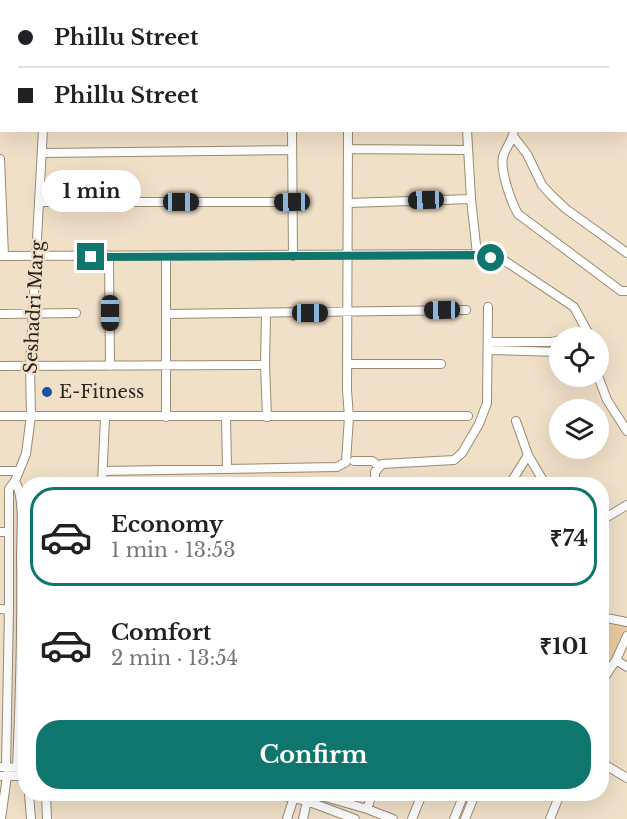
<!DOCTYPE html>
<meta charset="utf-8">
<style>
body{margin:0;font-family:"Libre Baskerville",serif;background:#f6f6f6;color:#202124;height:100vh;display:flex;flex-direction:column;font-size:22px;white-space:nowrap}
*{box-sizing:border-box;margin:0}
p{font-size:20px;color:#757577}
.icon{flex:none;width:33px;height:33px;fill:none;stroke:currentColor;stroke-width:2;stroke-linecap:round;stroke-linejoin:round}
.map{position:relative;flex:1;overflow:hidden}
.drawer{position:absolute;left:18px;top:477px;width:591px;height:324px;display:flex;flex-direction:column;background:#fff;border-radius:24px;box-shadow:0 6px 24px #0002}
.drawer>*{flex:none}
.top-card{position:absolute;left:0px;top:0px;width:627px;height:132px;box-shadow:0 6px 24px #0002;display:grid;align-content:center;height:132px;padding:0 18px;background:#fff}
.controls{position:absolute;left:549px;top:327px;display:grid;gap:12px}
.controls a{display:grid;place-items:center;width:60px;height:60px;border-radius:50%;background:#fff;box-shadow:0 6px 24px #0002;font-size:30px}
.end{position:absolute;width:27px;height:27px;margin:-14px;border:8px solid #0f766e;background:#fff;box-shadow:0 0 0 3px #fff}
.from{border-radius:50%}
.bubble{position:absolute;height:42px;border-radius:21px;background:#fff;box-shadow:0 6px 24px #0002;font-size:20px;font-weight:800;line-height:42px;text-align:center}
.car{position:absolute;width:18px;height:36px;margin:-18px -9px;border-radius:8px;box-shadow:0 0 4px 2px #0007;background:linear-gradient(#222 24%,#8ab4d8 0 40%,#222 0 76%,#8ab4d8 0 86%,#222 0)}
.top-card b{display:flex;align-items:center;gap:21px;height:57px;font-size:22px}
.top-card b+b{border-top:2px solid #e0e0e0}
.top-card i{width:15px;height:15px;background:#202124}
ul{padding:10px 0 0;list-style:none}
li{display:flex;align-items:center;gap:18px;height:99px;margin:0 12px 9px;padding:0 6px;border:3px solid transparent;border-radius:24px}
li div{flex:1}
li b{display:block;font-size:22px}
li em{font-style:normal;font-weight:800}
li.on{border-color:#0f766e}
li>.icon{width:54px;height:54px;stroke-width:1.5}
.cta{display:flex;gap:12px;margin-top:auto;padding:12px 18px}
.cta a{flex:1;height:69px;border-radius:24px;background:#0f766e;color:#fff;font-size:24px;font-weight:800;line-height:69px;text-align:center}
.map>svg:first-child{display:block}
</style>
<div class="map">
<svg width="627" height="819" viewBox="0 0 627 819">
<rect width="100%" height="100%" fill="#f1e0c8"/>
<path fill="#e9cca2" d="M602,620L627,625V630L613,657L602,674Z"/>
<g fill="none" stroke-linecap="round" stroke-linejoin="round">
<defs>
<path id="minor" d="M291,0V2
M347,0V2
M464,0V2
M514,0V2
M50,2V0
M0,118H2
M292,130L293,256
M467,130L471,199
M514,130C513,141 505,148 503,157C500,170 511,202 518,214L621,291H627
M513,136L527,154L542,185L551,195L566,209L627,253
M348,149L467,150
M42,153L292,150
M0,159L4,256
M39,202H292
M349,203L471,199L477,254
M0,256L477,254L505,261L574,307L587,331L588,338
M109,257L110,366
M0,314L76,313
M166,314L466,310
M489,342H552L560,340
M489,350L560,352
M348,364H441
M265,365L267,417
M0,366L265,365L266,313
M598,376L607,400L627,431
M0,416H468
M166,417V256
M226,417L227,468
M516,421L528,455L545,484
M354,461H372L379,466
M0,471H19
M103,471L337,467L346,462L349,417L347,390L348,130
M15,481C25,498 21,536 21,557C22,628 20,698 17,768
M102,484L105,418
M375,484V472L382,464L454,460L462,453L479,424L487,403L488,307
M510,484L528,455
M602,520L627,505
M0,532H9
M0,609L9,610
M602,617L627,622
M616,660L627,667
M602,681L616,660L627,636
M602,763L627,778
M0,767L26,768
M6,768L9,610V489L15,481L26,454L31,416L30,366L43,130
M0,776H26
M29,794L31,819
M46,794L47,819
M276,794L307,801L355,819
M315,794L367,809L393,819
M367,809L372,794
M1,819L7,776
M287,819L294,797
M303,819L307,801
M412,819L422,794
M454,819L464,794
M465,819L475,794
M550,819L560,794"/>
</defs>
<use href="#minor" stroke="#9a8b75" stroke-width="10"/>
<use href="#minor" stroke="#fff" stroke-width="8"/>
</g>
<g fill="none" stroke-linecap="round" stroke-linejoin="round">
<path stroke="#0f766e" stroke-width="8" d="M91,257L477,255L491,258"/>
</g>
<circle fill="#1553a3" stroke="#f1e0c8" stroke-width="2" cx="47" cy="392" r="6"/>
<g text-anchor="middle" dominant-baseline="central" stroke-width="5" stroke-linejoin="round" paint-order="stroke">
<g font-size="18" fill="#2b251c" stroke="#f1e0c8">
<text transform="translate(34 307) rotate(-87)">Seshadri Marg</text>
</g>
<g font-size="18" fill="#2b251c" stroke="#f1e0c8" text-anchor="start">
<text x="59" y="392">E-Fitness</text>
</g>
</g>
</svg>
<div class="controls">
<a><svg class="icon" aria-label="locate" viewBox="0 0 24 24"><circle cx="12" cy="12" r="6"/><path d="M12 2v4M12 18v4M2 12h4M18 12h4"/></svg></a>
<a><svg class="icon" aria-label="layers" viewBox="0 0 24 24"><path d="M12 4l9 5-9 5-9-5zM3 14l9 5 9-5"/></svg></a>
</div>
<i class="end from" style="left:491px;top:258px"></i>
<i class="end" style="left:91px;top:257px"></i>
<div class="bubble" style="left:42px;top:170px;width:99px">1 min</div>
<i class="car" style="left:426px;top:200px;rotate:268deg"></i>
<i class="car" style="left:181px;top:202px;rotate:90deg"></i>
<i class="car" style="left:292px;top:202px;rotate:269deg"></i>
<i class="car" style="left:442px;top:310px;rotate:269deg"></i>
<i class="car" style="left:110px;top:313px;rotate:180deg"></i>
<i class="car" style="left:310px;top:313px;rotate:90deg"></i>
<div class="top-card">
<b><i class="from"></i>Phillu Street</b>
<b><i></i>Phillu Street</b>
</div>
<section class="drawer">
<ul>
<li class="on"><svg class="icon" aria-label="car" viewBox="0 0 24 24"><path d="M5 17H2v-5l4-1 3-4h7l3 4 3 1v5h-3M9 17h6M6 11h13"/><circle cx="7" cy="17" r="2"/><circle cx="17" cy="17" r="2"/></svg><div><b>Economy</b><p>1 min · 13:53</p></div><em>₹74</em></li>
<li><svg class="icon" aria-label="car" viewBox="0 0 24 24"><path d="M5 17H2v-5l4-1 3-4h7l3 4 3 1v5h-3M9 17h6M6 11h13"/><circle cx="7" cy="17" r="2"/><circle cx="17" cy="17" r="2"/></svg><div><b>Comfort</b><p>2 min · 13:54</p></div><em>₹101</em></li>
</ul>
<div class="cta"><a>Confirm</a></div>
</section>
</div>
